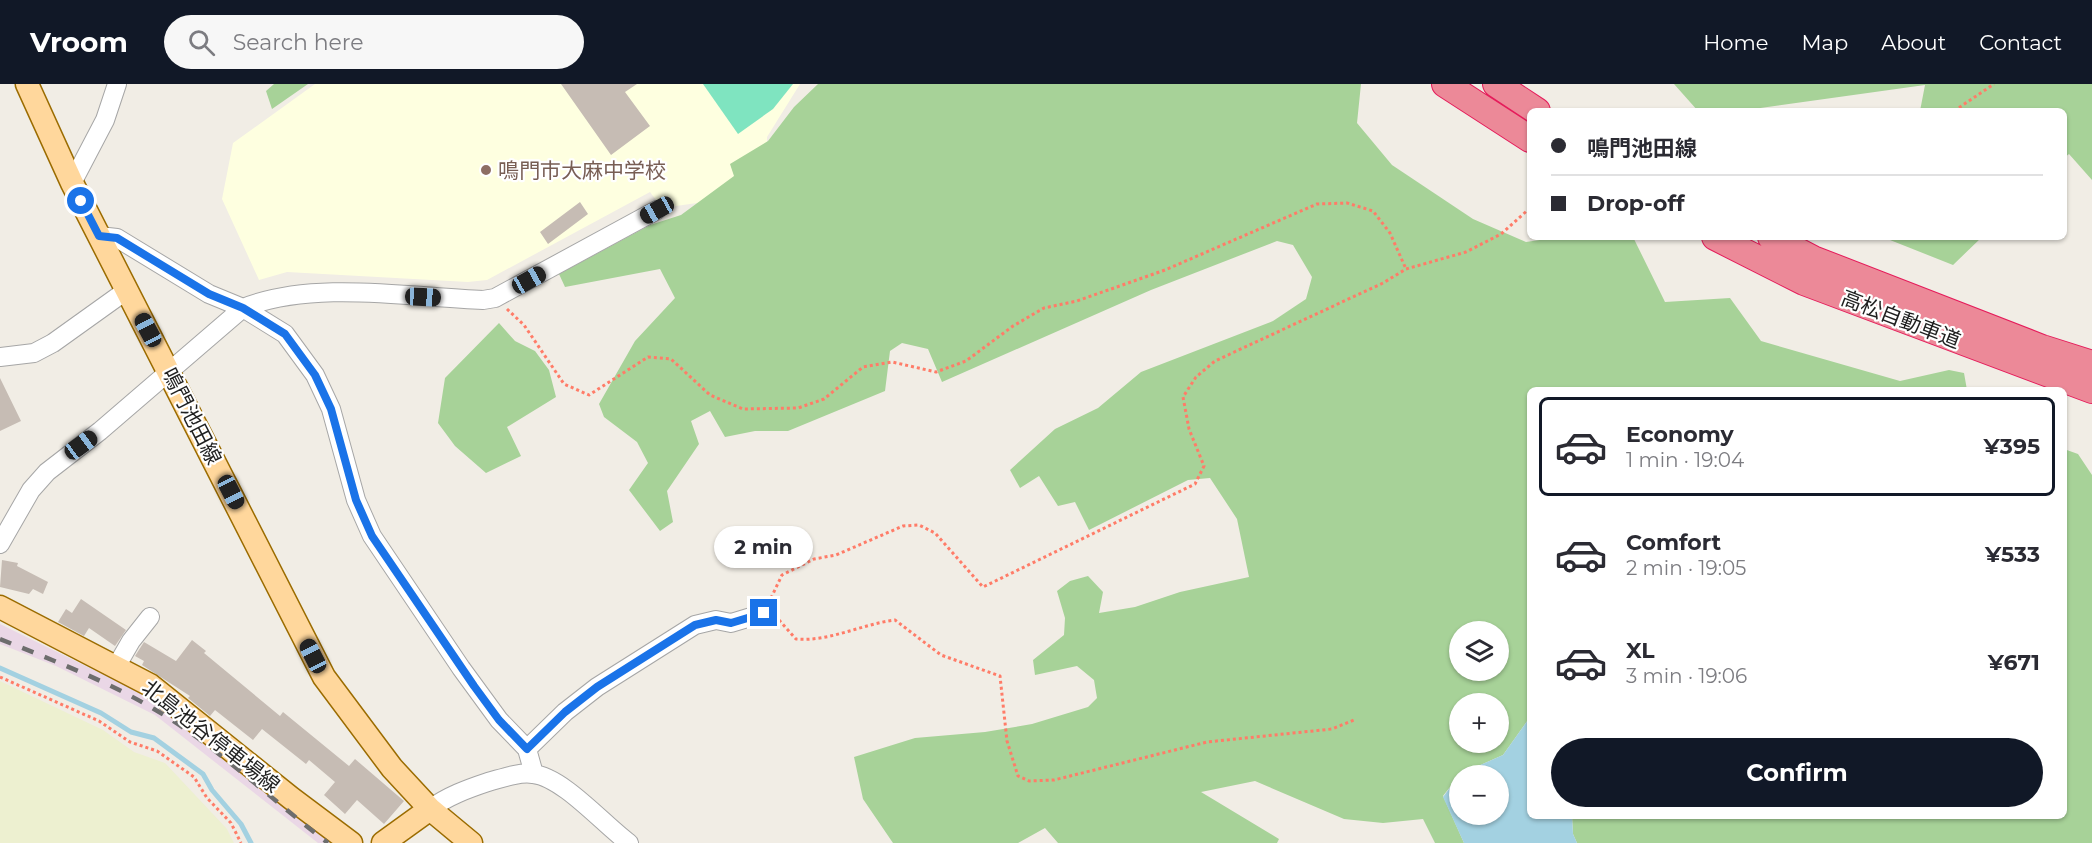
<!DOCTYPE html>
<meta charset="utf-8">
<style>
body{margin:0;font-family:Montserrat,"Noto Sans JP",sans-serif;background:#f7f7f7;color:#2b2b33;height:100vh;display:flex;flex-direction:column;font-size:22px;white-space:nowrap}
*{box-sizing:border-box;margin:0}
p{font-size:20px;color:#7c7c81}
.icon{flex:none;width:33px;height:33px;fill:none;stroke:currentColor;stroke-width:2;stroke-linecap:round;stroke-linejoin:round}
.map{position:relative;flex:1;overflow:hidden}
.side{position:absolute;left:1527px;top:303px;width:540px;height:432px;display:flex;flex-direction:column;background:#fff;border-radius:9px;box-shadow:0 2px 4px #0004}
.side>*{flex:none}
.guide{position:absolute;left:1527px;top:24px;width:540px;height:132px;border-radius:9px;box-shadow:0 2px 4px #0004;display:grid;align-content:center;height:132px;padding:0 24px;background:#fff}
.controls{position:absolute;left:1449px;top:537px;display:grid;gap:12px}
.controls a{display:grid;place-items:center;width:60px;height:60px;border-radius:50%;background:#fff;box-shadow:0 2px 4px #0004;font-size:30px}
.end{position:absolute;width:27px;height:27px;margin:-14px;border:8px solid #1a73e8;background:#fff;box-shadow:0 0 0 3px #fff}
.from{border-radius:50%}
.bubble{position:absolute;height:42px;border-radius:21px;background:#fff;box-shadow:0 2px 4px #0004;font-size:20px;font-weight:700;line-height:42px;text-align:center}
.car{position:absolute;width:18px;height:36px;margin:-18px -9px;border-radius:8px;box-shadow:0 0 4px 2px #0007;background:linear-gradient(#222 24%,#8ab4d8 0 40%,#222 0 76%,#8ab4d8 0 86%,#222 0)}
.guide b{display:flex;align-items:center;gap:21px;height:57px;font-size:22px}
.guide b+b{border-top:2px solid #e1e1e2}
.guide i{width:15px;height:15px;background:#2b2b33}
ul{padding:10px 0 0;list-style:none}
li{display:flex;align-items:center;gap:18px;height:99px;margin:0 12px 9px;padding:0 12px;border:3px solid transparent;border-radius:9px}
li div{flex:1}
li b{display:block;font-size:22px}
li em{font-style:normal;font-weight:700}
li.on{border-color:#111827}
li>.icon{width:54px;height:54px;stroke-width:1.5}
.button{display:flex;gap:12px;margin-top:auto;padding:12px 24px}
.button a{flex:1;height:69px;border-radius:36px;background:#111827;color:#fff;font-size:24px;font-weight:700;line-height:69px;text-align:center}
header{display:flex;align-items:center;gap:36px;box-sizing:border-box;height:84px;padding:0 30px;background:#111827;color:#fff}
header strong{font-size:28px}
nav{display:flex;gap:33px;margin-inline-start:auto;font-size:21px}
.search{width:420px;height:54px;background:#f7f7f7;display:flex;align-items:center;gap:15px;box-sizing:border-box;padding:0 21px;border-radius:33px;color:#7c7c81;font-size:22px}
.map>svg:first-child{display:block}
</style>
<header>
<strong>Vroom</strong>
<div class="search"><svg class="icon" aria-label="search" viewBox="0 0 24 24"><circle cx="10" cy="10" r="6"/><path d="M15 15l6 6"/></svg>Search here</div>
<nav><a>Home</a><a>Map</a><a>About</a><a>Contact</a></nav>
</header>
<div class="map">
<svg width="2092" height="759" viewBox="0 0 2092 759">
<rect width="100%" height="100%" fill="#f1ede5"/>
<path fill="#ead7e6" d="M0,540L161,619L340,759H318L155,631L56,582L0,560Z"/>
<path fill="#feffe0" d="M315,0H800L767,53V63L711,117L662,124L650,108L487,196L468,198L287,188L259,196L222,115L233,59Z"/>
<path fill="#edf0d0" d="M0,597L103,646L134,668L165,679L227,745L234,759H0Z"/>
<path fill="#a7d298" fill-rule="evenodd" d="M274,0H308L272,25L266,7Z
M818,0H1361L1357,39L1392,81L1473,135L1526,158L1560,153H1633L1665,218L1730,214L1761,257L1900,297L1949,286L1964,289L1967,306H1530V633L1503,671L1460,690L1443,712L1464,759H1435L1423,735L1383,739L1344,735L1255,697L1201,708L1279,755L1277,759H1058L1045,744L1018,759H893L863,715L854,673L915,654L985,648L1032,640L1088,623L1097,614L1094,596L1077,582L1035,591L1033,576L1064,551L1065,534L1057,507L1070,497L1088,492L1103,508L1099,529L1135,523L1180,508L1249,493L1237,435L1210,394L1188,396L1089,446L1075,418L1058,422L1039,392L1020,404L1010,386L1055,345L1098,324L1141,288L1273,237L1306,215L1312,193L1293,161L1277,157L1151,206L942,298L928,265L902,259L890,267L885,307L788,347H755L725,353L710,327L691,337L699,360L667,407L673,438L660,447L629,406L648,379L637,358L604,333L599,320L635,257L675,214L660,185L565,203L559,190L650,141L681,131L734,92L730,80L768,57L794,23ZM1460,548H1498V586H1460ZM1460,620H1498V658H1460Z
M1674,0H2092V96L2069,70L2064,74V27H1920L1925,1L1739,27H1698Z
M1891,153H1982L1953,181L1890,156Z
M499,239L515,257L535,267L549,286L556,313L507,343L521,372L486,389L455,362L438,339L445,294Z
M2064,365L2078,370L2092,391V759H1577L1573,750L1572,732H2064Z"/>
<path fill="#7fe4c0" d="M703,0H793L773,25L738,50Z"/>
<path fill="#a3d1e1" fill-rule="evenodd" d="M1530,633V732H1572L1573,750L1577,759H1464L1443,713L1460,690L1503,671ZM1460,692H1498V730H1460Z"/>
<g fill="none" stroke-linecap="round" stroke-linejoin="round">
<path stroke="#a3d1e1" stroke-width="5" d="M0,584L101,629L131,648L154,654L203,690L212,706L241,740L251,759"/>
</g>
<path fill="#c6bcb4" d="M561,0H637L625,8L650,42L611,71Z
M580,118L588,130L548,160L540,148Z
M0,294L21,337L0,347Z
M2,476L18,479L17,482L48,498L43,510L33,505L29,510L0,503Z
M81,515L126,546L115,562L89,544L84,552L58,538L66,525L72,529Z
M192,556L206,567L204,569L280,632L283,628L349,682L355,675L404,717L384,740L357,716L345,730L324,711L335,698L309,676L306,680L262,645L253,656L215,626L210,632L188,614L190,612L142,581L144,577L135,572L144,558L176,577Z"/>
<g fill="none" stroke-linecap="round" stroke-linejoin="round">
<defs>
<path id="minor" d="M72,99L105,36L117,0
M99,152L117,154L209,210L243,224L285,250L315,291L331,325L356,416L372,452L461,584L499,636L527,665L534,690
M0,273L34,269L53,259L127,206
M0,460L31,406L47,388L100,347L243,224C313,196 408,213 483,216L495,214L657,126
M116,583L131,557L150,533
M527,665L565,628L597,603L695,541L716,536L731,539L764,529
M430,725C448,712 467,705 488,698C503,694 518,688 533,690C563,693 604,741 629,759"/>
<path id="major" d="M27,0L72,99L324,593L392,684L430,725L471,759
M0,523L150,601L291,714L351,759
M383,759L430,725"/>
<path id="highway" d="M1445,0L1530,55
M1496,0L1537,27
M1715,153L1804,198L2092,306
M1771,153L1813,175L2042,264L2092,280"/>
</defs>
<use href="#minor" stroke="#a6a6a6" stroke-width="20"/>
<use href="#major" stroke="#9b6c00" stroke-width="25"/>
<use href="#highway" stroke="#e51c5b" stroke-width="28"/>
<path stroke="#ff7c68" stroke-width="3" stroke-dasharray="3 3" stroke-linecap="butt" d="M1954,27L1994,0
M507,225L524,241L564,300L589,311L648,273L671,275L710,311L743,325L798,324L824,315L863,283L892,278L936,288L966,277L1013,242L1044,224L1077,217L1165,186L1317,120L1347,119L1373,127L1390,149L1406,185
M771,514L782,491L814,475L836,471L903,442L919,441L935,449L983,503L1195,400L1204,382L1189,345L1183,313L1196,293L1215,277L1383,199L1406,185L1466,168L1501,150L1530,124
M779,536L796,555C829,558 862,540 895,536L941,571L1000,592L1007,657L1018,692L1029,697L1054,696L1207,658L1332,645L1354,636
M0,593L99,637L130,658L157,667L194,693L207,714L231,739L241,759"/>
<use href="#minor" stroke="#fff" stroke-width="18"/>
<use href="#major" stroke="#ffd79c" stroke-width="22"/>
<use href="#highway" stroke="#ec8998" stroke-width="26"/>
<path stroke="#6d6d6d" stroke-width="4.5" stroke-dasharray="12 12" stroke-linecap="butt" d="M0,555C52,576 105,596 154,625C213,659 273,717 328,759"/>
</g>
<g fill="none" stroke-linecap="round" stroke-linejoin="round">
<path stroke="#1a73e8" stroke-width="8" d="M81,117L99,152L117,154L209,210L243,224L285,250L315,291L331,325L356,416L372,452L474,602L499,636L527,665L565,628L597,603L695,541L716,536L731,539L764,529"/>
</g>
<circle fill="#8d6e63" stroke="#fff" stroke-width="2" cx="486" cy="86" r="6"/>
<g text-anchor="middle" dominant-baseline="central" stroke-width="4.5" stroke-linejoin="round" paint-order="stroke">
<g font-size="21" fill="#785e54" stroke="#fff" text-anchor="start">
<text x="498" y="86">鳴門市大麻中学校</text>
</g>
<g font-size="21" fill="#1f1f1f" stroke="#fff">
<text transform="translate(1901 235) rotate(21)">高松自動車道</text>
<text transform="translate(192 332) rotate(63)">鳴門池田線</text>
<text transform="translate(211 652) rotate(38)">北島池谷停車場線</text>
</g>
</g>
</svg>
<div class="controls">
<a><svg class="icon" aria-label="layers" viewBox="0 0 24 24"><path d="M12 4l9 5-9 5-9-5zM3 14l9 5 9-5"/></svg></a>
<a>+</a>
<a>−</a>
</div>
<i class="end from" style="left:81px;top:117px"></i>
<i class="end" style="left:764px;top:529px"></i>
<div class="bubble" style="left:714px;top:442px;width:99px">2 min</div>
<i class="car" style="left:657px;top:126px;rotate:241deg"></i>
<i class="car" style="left:529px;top:196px;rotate:61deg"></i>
<i class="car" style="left:423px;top:213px;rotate:93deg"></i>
<i class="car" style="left:148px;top:246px;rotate:332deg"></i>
<i class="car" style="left:81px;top:361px;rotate:54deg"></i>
<i class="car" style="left:231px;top:408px;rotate:153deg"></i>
<i class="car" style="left:313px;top:572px;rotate:333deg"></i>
<div class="guide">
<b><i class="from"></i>鳴門池田線</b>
<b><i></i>Drop-off</b>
</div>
<section class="side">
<ul>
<li class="on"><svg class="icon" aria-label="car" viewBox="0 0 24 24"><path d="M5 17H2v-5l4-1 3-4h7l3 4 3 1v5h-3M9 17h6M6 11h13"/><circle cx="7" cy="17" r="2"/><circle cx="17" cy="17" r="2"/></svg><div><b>Economy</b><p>1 min · 19:04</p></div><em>¥395</em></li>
<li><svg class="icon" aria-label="car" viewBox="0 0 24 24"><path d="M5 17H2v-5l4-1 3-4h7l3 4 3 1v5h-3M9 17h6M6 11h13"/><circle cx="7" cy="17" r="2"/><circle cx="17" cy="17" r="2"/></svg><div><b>Comfort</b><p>2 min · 19:05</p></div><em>¥533</em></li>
<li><svg class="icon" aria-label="car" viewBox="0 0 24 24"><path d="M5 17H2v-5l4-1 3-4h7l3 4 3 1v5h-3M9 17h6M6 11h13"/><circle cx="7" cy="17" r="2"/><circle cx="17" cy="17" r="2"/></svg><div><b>XL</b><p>3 min · 19:06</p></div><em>¥671</em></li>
</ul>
<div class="button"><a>Confirm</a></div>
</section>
</div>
